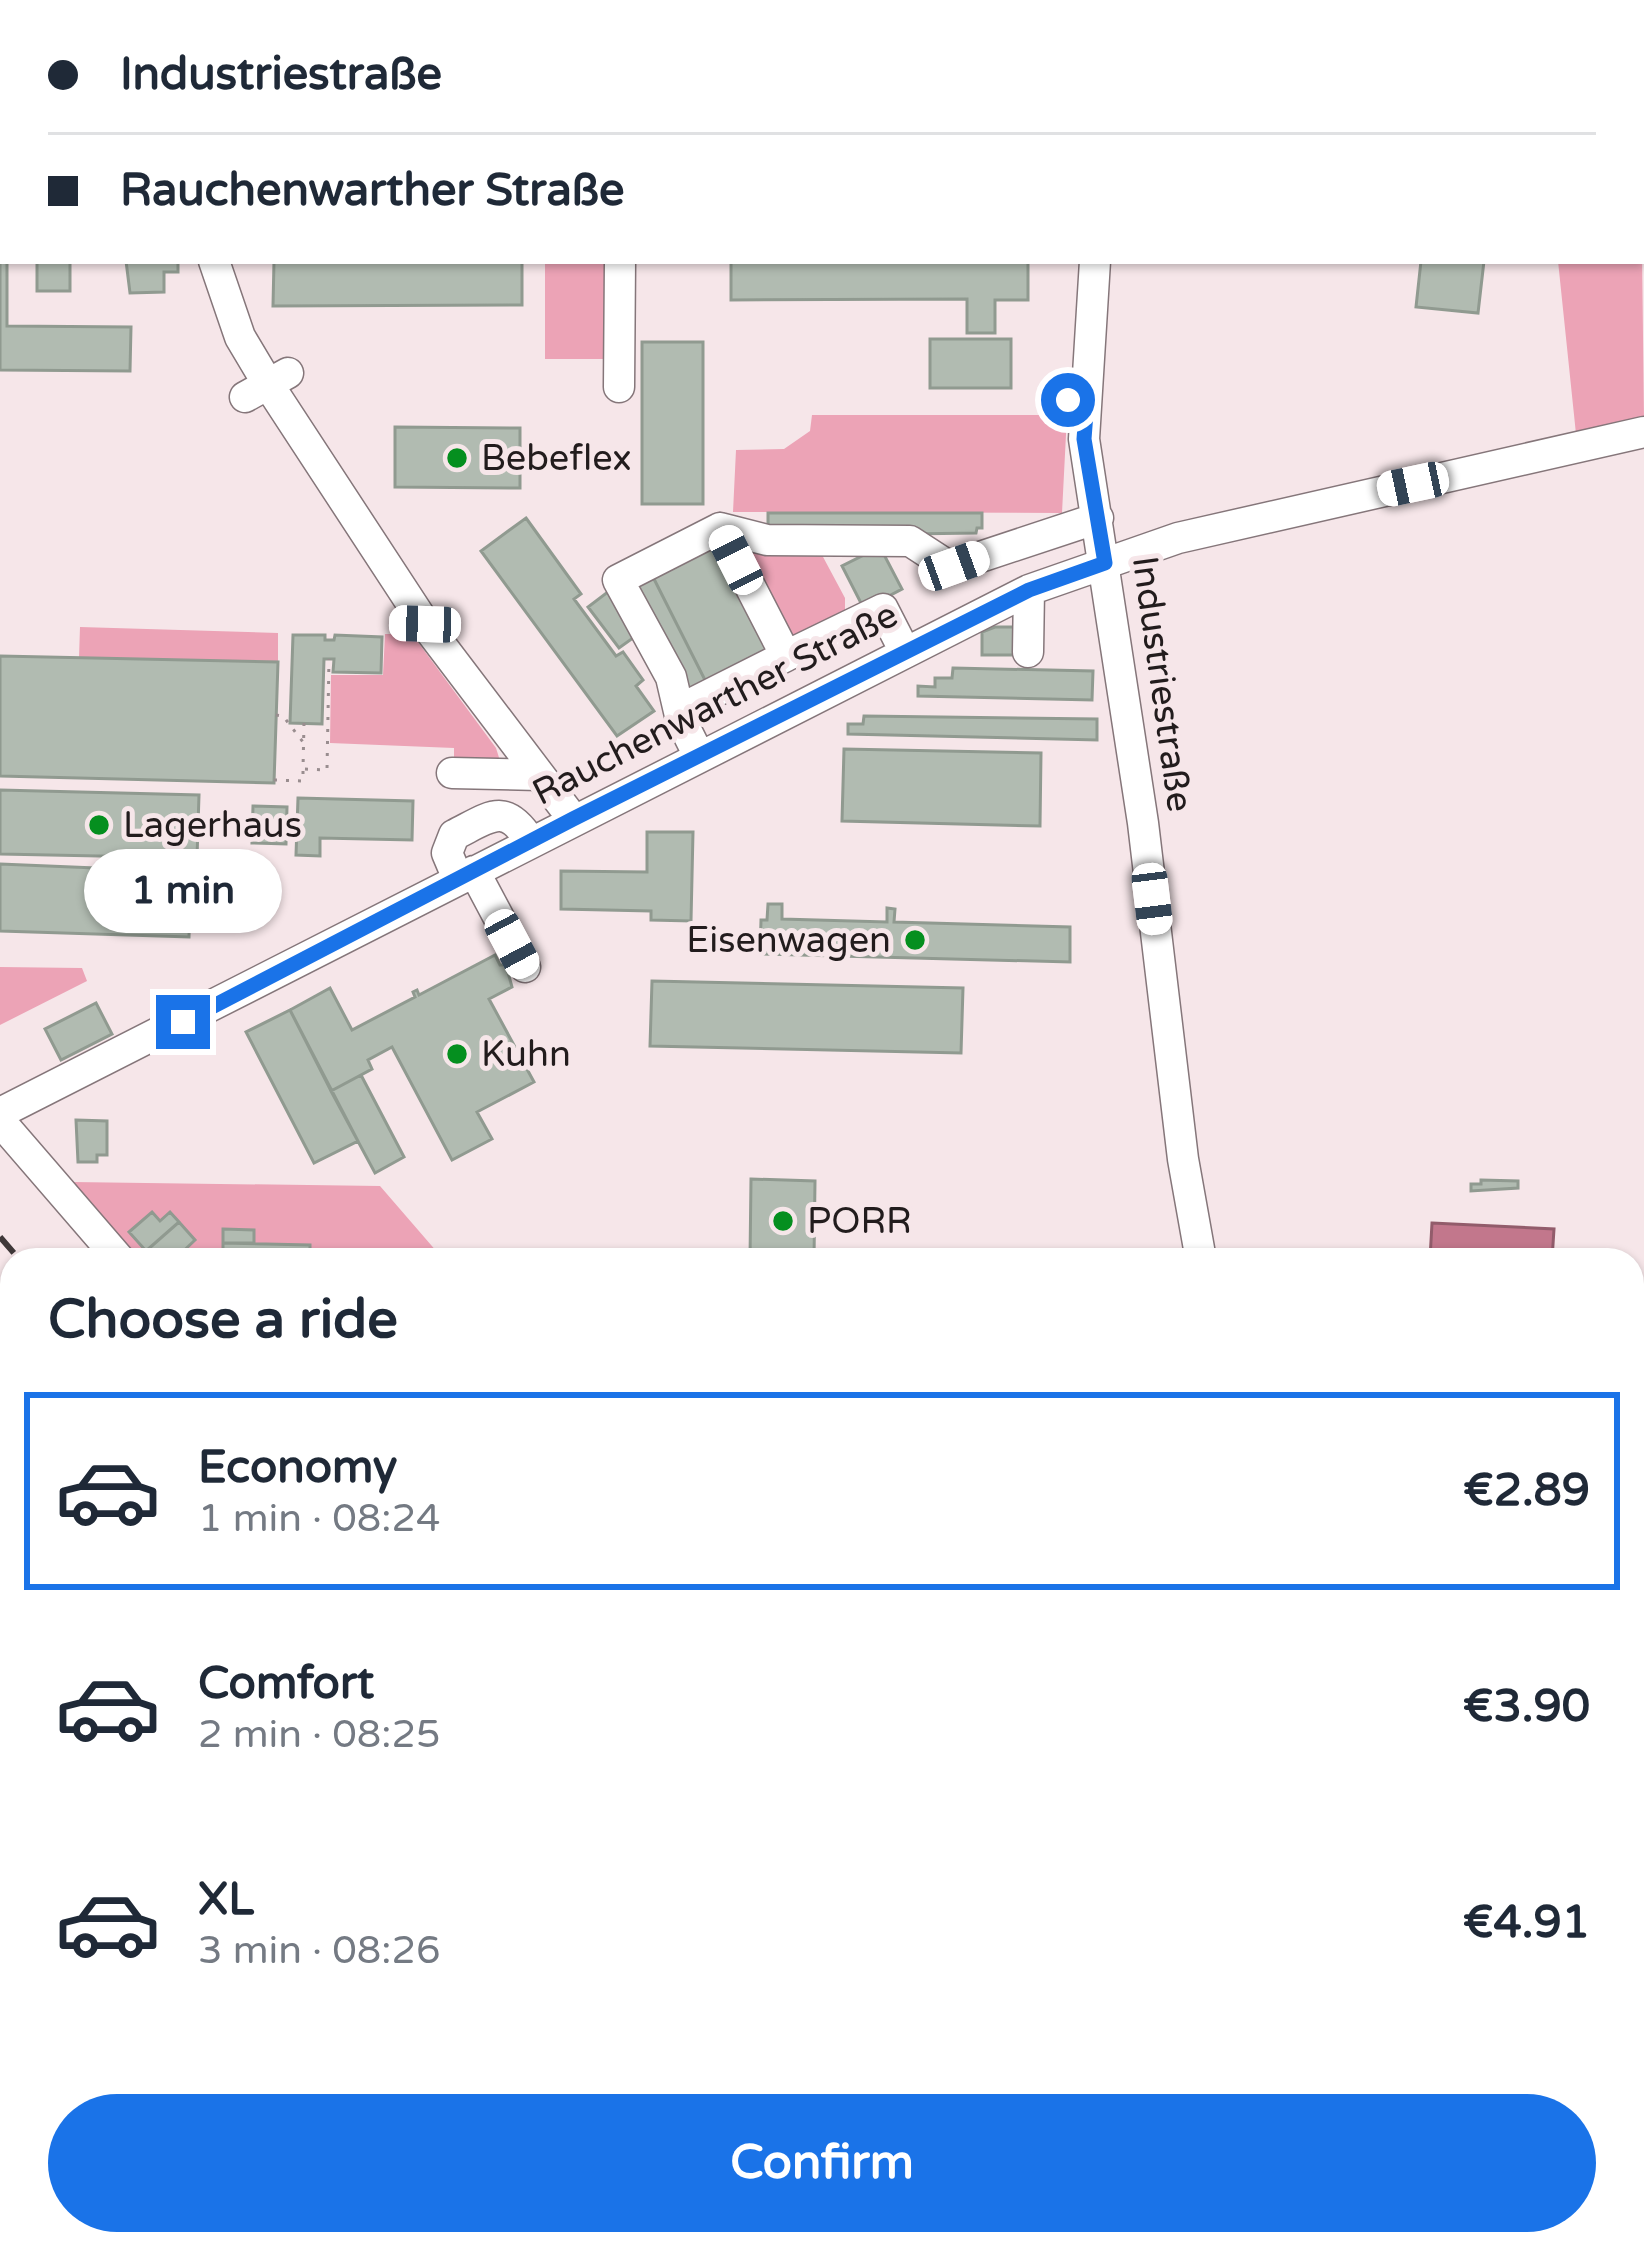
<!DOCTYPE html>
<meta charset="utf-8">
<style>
body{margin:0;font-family:"Varela Round",sans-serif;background:#f2f2f3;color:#1f2937;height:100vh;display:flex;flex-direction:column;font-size:45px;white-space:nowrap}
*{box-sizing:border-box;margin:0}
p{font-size:39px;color:#747a83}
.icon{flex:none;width:66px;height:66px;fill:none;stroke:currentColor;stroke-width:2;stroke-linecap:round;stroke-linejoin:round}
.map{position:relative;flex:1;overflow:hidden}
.panel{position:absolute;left:0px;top:1248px;width:1644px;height:1008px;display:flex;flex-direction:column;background:#fff;border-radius:36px 36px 0 0;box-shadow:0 3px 9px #0004}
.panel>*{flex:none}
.hud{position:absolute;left:0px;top:0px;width:1644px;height:264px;box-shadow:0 3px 9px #0004;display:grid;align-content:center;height:264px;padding:0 48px;background:#fff}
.end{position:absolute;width:54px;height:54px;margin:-27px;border:15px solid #1a73e8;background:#fff;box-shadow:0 0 0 6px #fff}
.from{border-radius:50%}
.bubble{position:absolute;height:84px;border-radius:42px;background:#fff;box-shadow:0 3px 9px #0004;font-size:39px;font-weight:800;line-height:84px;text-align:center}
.car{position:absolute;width:36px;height:72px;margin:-36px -18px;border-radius:15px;box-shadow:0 0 9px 3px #0007;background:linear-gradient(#fff 24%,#345 0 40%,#fff 0 76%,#345 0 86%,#fff 0)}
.hud b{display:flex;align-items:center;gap:42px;height:114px;font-size:45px}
.hud b+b{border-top:3px solid #e0e1e3}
.hud i{width:30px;height:30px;background:#1f2937}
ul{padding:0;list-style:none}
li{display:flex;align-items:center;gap:36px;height:198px;margin:0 24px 18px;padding:0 24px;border:6px solid transparent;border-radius:0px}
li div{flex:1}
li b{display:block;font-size:45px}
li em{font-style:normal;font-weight:800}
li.on{border-color:#1a73e8}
li>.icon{width:108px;height:108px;stroke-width:1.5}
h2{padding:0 48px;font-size:54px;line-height:144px}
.button{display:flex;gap:24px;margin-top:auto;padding:24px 48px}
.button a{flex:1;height:138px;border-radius:72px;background:#1a73e8;color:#fff;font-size:48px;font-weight:800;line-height:138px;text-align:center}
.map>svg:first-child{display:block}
</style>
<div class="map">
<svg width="1644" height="2256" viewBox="0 0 1644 2256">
<rect width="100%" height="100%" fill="#f6e6e9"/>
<path fill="#eca3b6" d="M1641,168L1644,419L1576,434L1558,261H1641Z
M545,261H618L614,359H545Z
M812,415H1067L1062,513L733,512L736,450L784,449L810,431Z
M740,541L822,555L845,598V622L792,640Z
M80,627L278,633V662L79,658Z
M385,634H412L496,748L501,764L454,762V748L330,743L331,675H383Z
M0,967L82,968L87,981L0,1025Z
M72,1182L380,1186L444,1260H140Z
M0,1523L12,1556V2222L0,2220Z
M237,2244H477L463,2256H250Z
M580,2244H750L760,2256H590Z"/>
<path fill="#c2778c" stroke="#925c6b" stroke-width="3" d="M1432,1223L1554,1229L1552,1260L1430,1259Z"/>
<path fill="#b1bbb1" stroke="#909a90" stroke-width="3" d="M333,0H597L333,3Z
M0,245L3,261H7V326L131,327L130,371L0,370Z
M37,261H70V291H37Z
M126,261H178V272H164V292L130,293Z
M274,261H522V305L273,306Z
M731,261H1028V300H995V333H967V299L731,300Z
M1421,261H1484L1478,313L1416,307Z
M930,339H1011V388H930Z
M642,342H703V504H642Z
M395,427L520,428V488L395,487Z
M768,513H982V528H977L976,533L768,536Z
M526,518L581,594L574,599L616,656L623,652L643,680L636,686L654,711L617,736L481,551Z
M715,542L771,654L708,686L652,575Z
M880,547L902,589L864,609L842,566Z
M652,575L708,686L690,695L634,584Z
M609,591L640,633L619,648L588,607Z
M995,627H1022V655H982V632Z
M293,635H325V640H334L335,635L382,637L381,673L333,672L334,659H324L322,724L290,723Z
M0,656L278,662L274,783L0,776Z
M953,668L1093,671L1092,700L918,696V686L935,687V678H952Z
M864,716L1097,719V740L848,734V724H863Z
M844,749L1041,753L1040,826L842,821Z
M0,790L199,795L197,858L0,854Z
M298,798L413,801L412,840L320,838V856L296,855Z
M253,806L287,807L286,844L252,843Z
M647,832H693L691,921L651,920V911L561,909V871L647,872Z
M0,864L191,872L189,937L0,931Z
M768,904H782V919L887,922V908L895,909L894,922L1070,927V962L760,954L761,920H767Z
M495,955L500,965H506L512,987L489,999L534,1082L477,1112L492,1139L452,1160L392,1047L368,1060L372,1069L331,1091L290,1010L330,988L352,1030L415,997L413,992L417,990L419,995Z
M652,981L963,988L961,1053L650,1046Z
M96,1003L112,1034L61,1060L45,1029Z
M290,1010L358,1141L314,1163L246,1032Z
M361,1075L404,1157L375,1173L331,1091Z
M76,1120L107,1121V1155H97V1162H78Z
M751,1179L815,1181L814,1260H750Z
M1481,1180L1518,1181V1188L1471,1191V1184H1481Z
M152,1212L160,1221L170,1212L179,1222L146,1251L129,1232Z
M179,1222L195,1240L174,1260H154L146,1251Z
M223,1229L254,1230V1243H223Z
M223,1243L310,1245V1257L223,1255Z
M2,1317L12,1329V1371L0,1358Z
M7,1407L12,1412L10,1452L0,1441V1413Z
M11,1555L12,1591L0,1598V1558Z
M12,1606V1653L0,1657V1607Z
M1632,1707H1644V1769H1632Z
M1632,1792L1644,1793V1857H1632Z
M4,2132H12V2190L0,2188Z
M1632,2139L1644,2140L1632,2205Z
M295,2244H321L337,2252L335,2256H289Z"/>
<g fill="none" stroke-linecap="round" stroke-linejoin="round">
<defs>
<path id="minor" d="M109,3V0
M207,3V0
M273,3V0
M612,3V0
M853,3V0
M1102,3V0
M0,58H3
M1641,87H1644
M0,177H3
M214,261L240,337L268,384L425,624L573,819
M1095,261L1084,439L1143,823L1183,1159L1201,1260
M619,387L620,261
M245,397L288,373
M720,528L767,540L910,541L950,567L1098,518
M1028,652L1029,590
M786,656L883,609L905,652
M679,710L786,656L720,528L618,580L671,677L681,720L699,756
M452,773L539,775
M474,871L525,967
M458,879L447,853L454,835C490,817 505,801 530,841
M0,1113L1029,590L1178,538L1644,432
M0,1121L120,1260
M0,1377L12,1391
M0,1486L12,1516
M0,2237L12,2239
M43,2244L113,2256
M198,2244L201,2256
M562,2244L572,2256
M958,2244L969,2256
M1505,2244L1510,2256
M482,2256L497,2244"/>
</defs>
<use href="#minor" stroke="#85767a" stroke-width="33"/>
<path stroke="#998d8f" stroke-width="3" stroke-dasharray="3 9" stroke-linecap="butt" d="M276,715L283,716L303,742
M304,723L303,769L327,770L329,659
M274,780L303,781V771"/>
<use href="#minor" stroke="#fff" stroke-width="30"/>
<path stroke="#3f3839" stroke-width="6" stroke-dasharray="21 21" stroke-linecap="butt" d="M0,1237L20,1260
M1632,1432L1644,1427
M860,2244L870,2256"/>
</g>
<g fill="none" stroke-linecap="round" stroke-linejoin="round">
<path stroke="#1a73e8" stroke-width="15" d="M183,1022L573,819L1029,590L1105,563L1084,439L1087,400H1068"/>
</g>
<g fill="#058f1f" stroke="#f6e6e9" stroke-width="4.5">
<circle cx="457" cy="458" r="12"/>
<circle cx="99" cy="825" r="12"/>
<circle cx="915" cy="940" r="12"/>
<circle cx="457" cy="1054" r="12"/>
<circle cx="783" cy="1221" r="12"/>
</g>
<g text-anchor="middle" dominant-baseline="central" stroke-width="10" stroke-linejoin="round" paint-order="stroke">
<g font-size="36" fill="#221c1d" stroke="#f6e6e9" text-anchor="start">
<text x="481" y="458">Bebeflex</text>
<text x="123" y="825">Lagerhaus</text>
<text x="891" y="940" text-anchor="end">Eisenwagen</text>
<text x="481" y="1054">Kuhn</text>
<text x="807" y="1221">PORR</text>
</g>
<g font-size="36" fill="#221c1d" stroke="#f6e6e9">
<text transform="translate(1162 684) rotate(82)">Industriestraße</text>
<text transform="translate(715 704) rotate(-27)">Rauchenwarther Straße</text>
</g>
</g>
</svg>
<i class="end from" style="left:1068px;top:400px"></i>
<i class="end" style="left:183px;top:1022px"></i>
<div class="bubble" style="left:84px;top:849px;width:198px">1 min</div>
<i class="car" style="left:1413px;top:484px;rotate:258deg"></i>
<i class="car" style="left:736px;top:560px;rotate:333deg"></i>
<i class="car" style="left:954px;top:566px;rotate:70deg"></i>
<i class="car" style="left:425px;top:624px;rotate:272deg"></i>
<i class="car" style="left:1152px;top:899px;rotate:173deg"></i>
<i class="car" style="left:512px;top:944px;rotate:152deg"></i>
<div class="hud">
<b><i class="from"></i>Industriestraße</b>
<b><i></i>Rauchenwarther Straße</b>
</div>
<section class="panel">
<h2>Choose a ride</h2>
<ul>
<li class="on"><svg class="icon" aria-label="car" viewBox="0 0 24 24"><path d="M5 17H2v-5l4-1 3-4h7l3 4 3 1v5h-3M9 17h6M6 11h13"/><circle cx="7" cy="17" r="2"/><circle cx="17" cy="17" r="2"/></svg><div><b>Economy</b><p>1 min · 08:24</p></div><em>€2.89</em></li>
<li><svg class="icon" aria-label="car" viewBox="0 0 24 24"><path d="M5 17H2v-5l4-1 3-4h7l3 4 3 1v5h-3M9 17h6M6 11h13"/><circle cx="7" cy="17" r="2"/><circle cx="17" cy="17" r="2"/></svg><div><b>Comfort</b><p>2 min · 08:25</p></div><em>€3.90</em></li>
<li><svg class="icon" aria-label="car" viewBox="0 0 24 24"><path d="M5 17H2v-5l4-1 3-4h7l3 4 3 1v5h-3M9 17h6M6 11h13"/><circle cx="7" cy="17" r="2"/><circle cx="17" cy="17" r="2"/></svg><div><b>XL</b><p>3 min · 08:26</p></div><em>€4.91</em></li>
</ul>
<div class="button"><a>Confirm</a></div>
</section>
</div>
